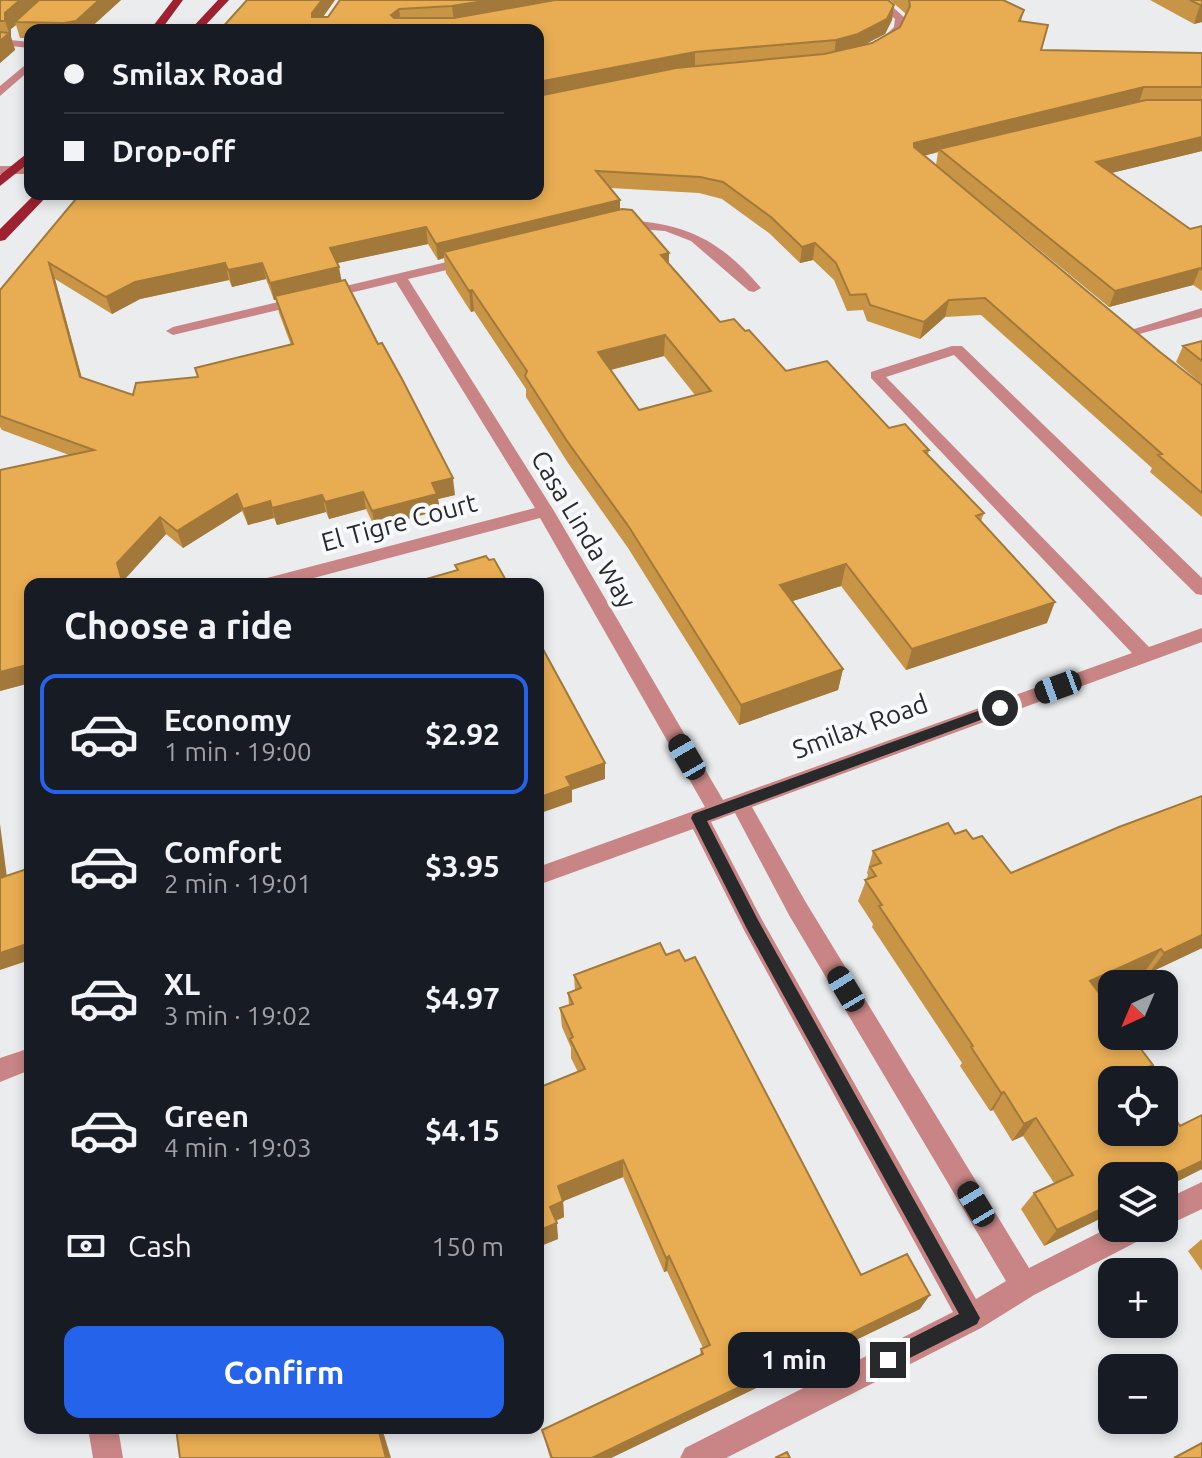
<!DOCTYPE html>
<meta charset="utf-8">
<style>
body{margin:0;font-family:Ubuntu,sans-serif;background:#20242c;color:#f1f3f6;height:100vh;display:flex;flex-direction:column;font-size:30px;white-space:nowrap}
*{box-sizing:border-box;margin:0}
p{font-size:26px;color:#9ea1a6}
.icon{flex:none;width:44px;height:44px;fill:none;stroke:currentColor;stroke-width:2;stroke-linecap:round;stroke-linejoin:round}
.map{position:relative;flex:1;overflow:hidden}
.panel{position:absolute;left:24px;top:578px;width:520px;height:856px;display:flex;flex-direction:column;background:#171b24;border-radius:16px;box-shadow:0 4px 12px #0003}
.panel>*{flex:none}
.top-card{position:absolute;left:24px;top:24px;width:520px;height:176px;border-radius:16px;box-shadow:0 4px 12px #0003;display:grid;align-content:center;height:176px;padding:0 40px;background:#171b24}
.needle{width:52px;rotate:224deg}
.fabs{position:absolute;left:1098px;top:970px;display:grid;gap:16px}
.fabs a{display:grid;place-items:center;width:80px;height:80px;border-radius:16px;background:#171b24;box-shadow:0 4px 12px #0003;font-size:40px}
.end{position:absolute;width:36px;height:36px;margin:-18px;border:10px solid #28292a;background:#fff;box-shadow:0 0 0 4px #fff}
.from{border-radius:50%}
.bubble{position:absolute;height:56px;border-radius:16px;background:#171b24;box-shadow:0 4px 12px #0003;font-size:26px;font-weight:600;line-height:56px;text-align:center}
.car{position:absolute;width:24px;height:48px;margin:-24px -12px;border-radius:10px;box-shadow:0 0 6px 2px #0007;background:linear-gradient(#222 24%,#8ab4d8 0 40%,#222 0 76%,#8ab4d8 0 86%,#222 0)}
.top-card b{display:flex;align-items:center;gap:28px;height:76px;font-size:30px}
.top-card b+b{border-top:2px solid #363941}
.top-card i{width:20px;height:20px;background:#f1f3f6}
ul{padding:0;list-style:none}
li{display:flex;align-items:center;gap:24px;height:120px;margin:0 16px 12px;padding:0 24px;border:4px solid transparent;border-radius:16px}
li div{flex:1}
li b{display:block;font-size:30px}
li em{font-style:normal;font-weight:600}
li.current{border-color:#2563eb}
li>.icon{width:72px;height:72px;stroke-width:1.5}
h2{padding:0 40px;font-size:36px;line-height:96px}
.pay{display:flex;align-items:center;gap:20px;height:88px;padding:0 40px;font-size:30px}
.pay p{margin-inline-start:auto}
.button{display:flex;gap:16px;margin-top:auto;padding:16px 40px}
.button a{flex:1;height:92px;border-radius:16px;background:#2563eb;color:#fff;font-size:32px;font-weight:600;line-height:92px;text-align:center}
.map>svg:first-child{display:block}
</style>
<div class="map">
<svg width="1202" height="1458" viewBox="0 0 1202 1458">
<rect width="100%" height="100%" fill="#eaecee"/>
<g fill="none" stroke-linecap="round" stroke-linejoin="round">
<path fill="#c98585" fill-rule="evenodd" d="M874,0H885L905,18L903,30L881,49L875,46L894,27L895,19Z
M0,39L30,42V48L0,45Z
M30,61V70L0,96V86Z
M0,166H30V174H0Z
M620,220C683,222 720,239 761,288L754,292L749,291L691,241L665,231L615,227V221Z
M472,256L477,257V263L408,279L554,511L723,800L1132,653L871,378V372L952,346H962L1202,578V595L1196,594L954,355L886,377L1149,647L1202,628V642L752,807L805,901L1029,1268L1112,1226L1150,1228L1146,1237L1034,1295L981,1328L726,1458H680L685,1448L953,1312L745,932L693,829L538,885V867L705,807L540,518L291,584H258L267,578L535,508L396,282L173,335L166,331L173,327ZM735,813L789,915L1006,1281L976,1299L761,918L711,822Z
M1202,308V317L1128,337L1121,333Z
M30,1048V1070L0,1082V1058Z
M1202,1182V1209L1164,1227V1200Z
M88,1428H118L123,1458H93Z"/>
<path fill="#9d2131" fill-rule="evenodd" d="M173,0H183L161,30H150Z
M218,0H229L201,30H190Z
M30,151V162L0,186V175Z
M35,194H49L5,240L0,241V229Z"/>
</g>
<path fill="#c89547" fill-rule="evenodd" d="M0,0H121L88,30H30V38H20L16,25L11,29V37L15,50L0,63Z
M247,0H335L323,17H328L340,0L894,5L892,20L885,34L863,45L872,43L900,27L906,14L890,0H1003L1024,10L1021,21L1041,50L1202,53V151L1111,173L1190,229L1202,226V291L1193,285L1109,307L936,165L938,152L924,156L1160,352L1202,385V517L1150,472L1152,468L981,315L945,317L920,339L867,321L863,310L847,311L834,280L813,260L800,263L769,233L722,199L699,193L610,188L620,210L669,253V263L720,322L745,331L786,371L929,450L928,455L984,513L981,521L1047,623L906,670L841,586L792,601L843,669L838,690L739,725L628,548L568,463L526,397V389L474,311L471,312L446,273L444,258L438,260L428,244L337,263L341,281L455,495L438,499L440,510L375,528L366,509L329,519L326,512L277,525L274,518L248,525L242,511L183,548L166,534L124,580L125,584H30V683L0,691V470L69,455L2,430L0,427V290L80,194H538L220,30ZM55,279L112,314L140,299L229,280L232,287L266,279L274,300L276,299L279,313L291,345L197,377L133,395L82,378ZM664,356L695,395L639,410L611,370Z
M1150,0H1202V22L1194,24Z
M1202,341V384L1176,362L1183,346Z
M1202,796V948L1149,973L1146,970L1115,984H1112V985L1098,992L1153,1065L1145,1075L1180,1126L1202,1115V1169L1164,1188L1112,1176V1213L1044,1246L1021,1209L1034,1193L1054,1183L1023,1136L1012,1141L993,1110L990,1111L960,1066L962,1063L872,927L873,924L858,901L868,875L867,873L873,851L955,834L973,839L1011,873Z
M666,955L861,1275L920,1309L611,1458H550L542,1430L700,1355L701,1349L703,1348L667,1271L664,1272L623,1177L563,1201L564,1217L556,1221L558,1239L538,1247V1088L578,1072L571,1058V1048L562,1027L560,1008L569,1005L568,993L575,991L574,975Z
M1202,1239V1271L1188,1251Z"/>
<path fill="#a2793a" d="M20,0H44L15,22L16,25L11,29V37L15,50L0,63V41L9,33L5,21V13Z
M99,0H121L88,30H66L64,23Z
M322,0H335L315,28L312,13Z
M490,0H576L454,21L452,6Z
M894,5L892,20L885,34L856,49L834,55L836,40Z
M1200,5H1202V22L1194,24Z
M399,9L401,24L391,15Z
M695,52V67L538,98V82Z
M1144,87L1139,102L939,149L938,152L911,159L914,143Z
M1202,137V151L1091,178L1096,162Z
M620,200V216L444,252V258L438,260L436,244Z
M426,227L428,244L333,264L330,248Z
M815,243L813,260L800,263L802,247Z
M669,253L668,274L661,255Z
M49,263L55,279L86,394L80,377Z
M225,263L229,280L140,299L112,314L106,297L135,282Z
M262,263L266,279L232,287L228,270Z
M339,267L342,283L274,300L270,283Z
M1200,268L1193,285L1109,307L1115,291Z
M472,290L474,311L471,312L469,291Z
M949,300L945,317L920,339L924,322Z
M665,335L664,356L598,373V352Z
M453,478L455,495L438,499L440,510L375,528L372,511L432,483Z
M363,492L366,509L329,519L325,502Z
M237,494L242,511L183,548L177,531Z
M322,495L326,512L277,525L272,508Z
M270,501L274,518L248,525L243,509Z
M160,517L166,534L124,580L125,584H123L117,563Z
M846,564L841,586L777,606L780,585Z
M1055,602L1047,623L906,670L912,649Z
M27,665L30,670V683L0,691V672Z
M843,669L838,690L739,725L741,705Z
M605,763V779L572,790V802L538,814V798L566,777Z
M0,824L9,893L0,880Z
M1202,935V948L1149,973L1164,953Z
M30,943V960L0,970V953Z
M1161,949L1146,970L1115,984H1112V985L1077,1001L1090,981Z
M1153,1065L1140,1080L1142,1070Z
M1004,1092L993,1110L990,1111L1001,1093Z
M1036,1118L1023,1136L1012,1141L1024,1124Z
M623,1160V1177L559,1203L558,1186Z
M1202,1161V1169L1164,1188V1179Z
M563,1201L564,1217L552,1222L550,1207Z
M1112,1204V1213L1044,1246L1057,1230Z
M557,1223L558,1239L538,1247V1231Z
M669,1256L667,1271L664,1272L666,1258Z
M930,1295L920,1309L611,1458H592Z
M378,1428H382L391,1458H386Z"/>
<path fill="#e8ad53" stroke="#a2793a" stroke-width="2" fill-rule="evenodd" d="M0,0H20L5,13V21H0Z
M39,0H99L76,21L64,23L15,22Z
M247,0H322L312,13V17H328L340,0H490L452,6L399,9L391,15L394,18H454L555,0H888L894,5L887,19L858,34L836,40L695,52L538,82V30H220Z
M909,0H1003L1024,10L1019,21L1048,25L1041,50L1202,53V87H1144L914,143V147L1160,352L1202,385V493L1158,455L1162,454L985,298L949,300L924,322L870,305L866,294L850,295L836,263L815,243L802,247L771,217L723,182L700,177L596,171L620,200L436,244L426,227L330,248L339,267L270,283L262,263L228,270L225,263L135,282L106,297L49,263L80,377L133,395L136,383L198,377L195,368L293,344L275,296L345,280L378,344L382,343L402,379L453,478L432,483L437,494L372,511L363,492L325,502L322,495L272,508L270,501L243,509L237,494L177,531L160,517L117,563L123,584H30V679L27,665L0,672V470L94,450L0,416V290L80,194H538V96L676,68L824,54L872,43L900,27L910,6Z
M1190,0H1202V5H1200Z
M0,32L9,33L0,41Z
M1146,100H1202V137L1096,162L1190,229L1202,226V270L1200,268L1115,291L939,149Z
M622,209L632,210L669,253L661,255L720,322L734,319L745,331L749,330L786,371L827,361L889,428L905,424L929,450L924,451L984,513L976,516L1055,602L912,649L846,564L780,585L843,669L741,705L629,527L567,441L525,376L527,371L472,290L469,291L444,252ZM665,335L711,391L639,410L598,352Z
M1202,341V361L1183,346Z
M486,556L489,560L494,559L508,584H409L458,570L455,565Z
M538,640L605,763L566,777L571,786L538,798Z
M1202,796V935L1164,953L1161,949L1090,981L1112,1010V1036H1131L1153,1065L1142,1070L1149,1080H1112V1132H1164V1102L1180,1126L1202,1115V1161L1164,1179V1176H1112V1204L1057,1230L1034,1193L1073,1175L1036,1118L1024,1124L1004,1092L1001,1093L971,1047L973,1046L879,906L882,905L865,880L876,876L870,867L881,863L873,851L948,823L955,834L966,830L973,839L982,836L1011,873L1119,827Z
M30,868V943L0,953V878Z
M660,943L666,955L679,950L685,961L695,957L861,1275L907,1254L930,1295L592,1458H552L542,1430L703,1354L701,1349L710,1345L669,1256L666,1258L623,1160L558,1186L563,1201L550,1207L557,1223L538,1231V1088L585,1069L570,1039L573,1037L560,1008L573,1004L568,993L581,988L574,975Z
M176,1428H378L386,1458H180Z
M1202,1443V1458H1174Z
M787,1452L790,1458H775Z"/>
<path fill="#28292a" d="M1000,703L1007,708L1005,711L707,821L758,920L980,1318L977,1324L888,1369L882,1366L879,1360L882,1353L959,1314L747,929L691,818L693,814Z"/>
<g text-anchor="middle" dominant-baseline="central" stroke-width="8" stroke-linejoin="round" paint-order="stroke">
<g font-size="26" fill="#28292a" stroke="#f7f9fc">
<text transform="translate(399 522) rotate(-15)">El Tigre Court</text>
<text transform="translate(584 529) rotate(59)">Casa Linda Way</text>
<text transform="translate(860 726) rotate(-20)">Smilax Road</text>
</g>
</g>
</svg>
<div class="fabs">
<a><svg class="needle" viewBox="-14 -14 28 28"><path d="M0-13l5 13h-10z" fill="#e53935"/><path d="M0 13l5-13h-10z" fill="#9ea1a6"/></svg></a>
<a><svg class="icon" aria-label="locate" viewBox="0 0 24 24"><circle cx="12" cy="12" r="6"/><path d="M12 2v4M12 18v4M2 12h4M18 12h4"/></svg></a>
<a><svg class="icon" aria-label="layers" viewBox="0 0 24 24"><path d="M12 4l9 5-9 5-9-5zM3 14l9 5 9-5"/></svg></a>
<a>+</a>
<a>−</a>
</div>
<i class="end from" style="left:1000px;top:708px"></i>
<i class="end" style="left:888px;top:1360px"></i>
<div class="bubble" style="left:728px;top:1332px;width:132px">1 min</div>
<i class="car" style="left:1058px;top:687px;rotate:250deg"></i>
<i class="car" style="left:687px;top:757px;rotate:330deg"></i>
<i class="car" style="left:846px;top:989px;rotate:329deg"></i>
<i class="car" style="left:976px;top:1204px;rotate:329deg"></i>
<div class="top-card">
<b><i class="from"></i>Smilax Road</b>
<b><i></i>Drop-off</b>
</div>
<section class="panel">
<h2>Choose a ride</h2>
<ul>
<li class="current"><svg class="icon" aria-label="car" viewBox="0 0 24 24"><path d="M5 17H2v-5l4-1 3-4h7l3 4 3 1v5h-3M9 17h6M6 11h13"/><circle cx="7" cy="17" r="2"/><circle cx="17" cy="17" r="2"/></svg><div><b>Economy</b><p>1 min · 19:00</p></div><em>$2.92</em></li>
<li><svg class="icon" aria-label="car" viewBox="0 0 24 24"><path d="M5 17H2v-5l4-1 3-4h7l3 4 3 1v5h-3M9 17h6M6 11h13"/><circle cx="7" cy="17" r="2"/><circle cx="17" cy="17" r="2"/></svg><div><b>Comfort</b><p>2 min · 19:01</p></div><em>$3.95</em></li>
<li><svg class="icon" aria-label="car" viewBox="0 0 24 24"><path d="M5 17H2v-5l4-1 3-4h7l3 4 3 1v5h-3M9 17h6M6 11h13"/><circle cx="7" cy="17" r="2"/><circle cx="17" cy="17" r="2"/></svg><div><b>XL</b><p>3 min · 19:02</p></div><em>$4.97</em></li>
<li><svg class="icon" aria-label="car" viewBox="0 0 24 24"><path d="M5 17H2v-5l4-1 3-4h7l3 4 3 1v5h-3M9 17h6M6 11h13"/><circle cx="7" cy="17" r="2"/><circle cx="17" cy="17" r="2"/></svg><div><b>Green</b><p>4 min · 19:03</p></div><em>$4.15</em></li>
</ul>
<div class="pay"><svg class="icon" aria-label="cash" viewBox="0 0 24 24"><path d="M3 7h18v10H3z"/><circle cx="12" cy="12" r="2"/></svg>Cash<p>150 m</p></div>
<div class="button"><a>Confirm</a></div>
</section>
</div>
